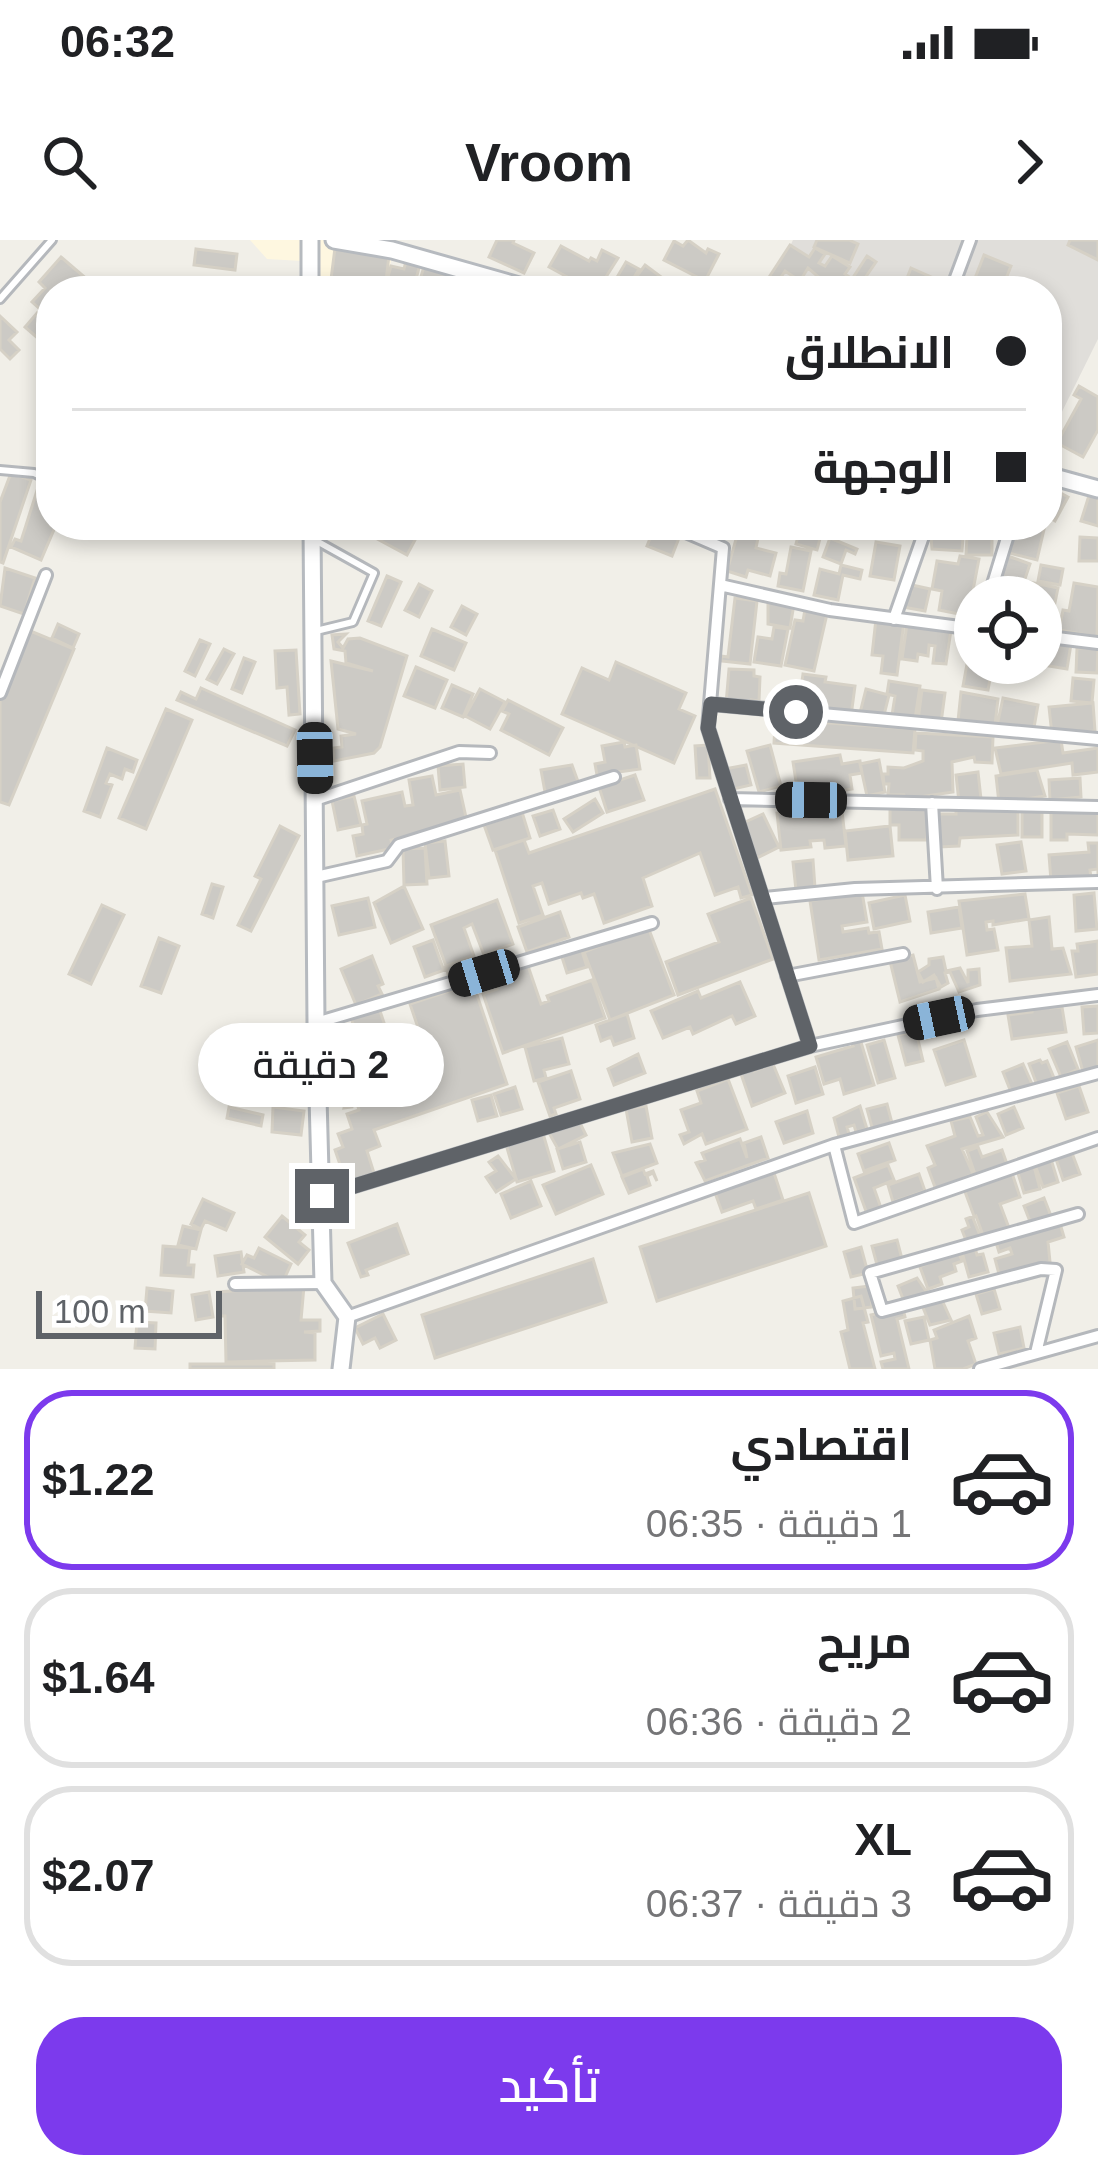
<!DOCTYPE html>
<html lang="ar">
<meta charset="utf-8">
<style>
body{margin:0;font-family:Helvetica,Cairo,sans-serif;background:#f2f2f2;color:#202124;direction:rtl;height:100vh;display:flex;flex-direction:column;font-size:45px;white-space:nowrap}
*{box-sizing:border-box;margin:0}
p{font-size:39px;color:#757577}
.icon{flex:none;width:66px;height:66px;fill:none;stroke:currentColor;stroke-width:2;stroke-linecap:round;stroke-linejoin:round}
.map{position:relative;height:1129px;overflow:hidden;direction:ltr}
.sheet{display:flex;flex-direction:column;background:#fff;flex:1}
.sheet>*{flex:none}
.banner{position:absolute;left:36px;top:36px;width:1026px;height:264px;border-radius:48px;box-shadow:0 6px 18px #0003;direction:rtl;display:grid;align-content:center;height:264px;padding:0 36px;background:#fff}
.fabs{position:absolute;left:954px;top:336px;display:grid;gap:24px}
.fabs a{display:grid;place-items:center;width:108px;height:108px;border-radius:50%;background:#fff;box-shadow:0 6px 18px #0003;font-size:60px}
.scale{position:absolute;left:36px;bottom:30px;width:186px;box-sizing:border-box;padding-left:12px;border:6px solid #5f6368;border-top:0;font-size:33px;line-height:42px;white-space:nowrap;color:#5f6368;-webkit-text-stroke:9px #fff;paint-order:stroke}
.end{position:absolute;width:54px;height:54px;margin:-27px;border:15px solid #5f6368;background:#fff;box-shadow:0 0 0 6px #fff}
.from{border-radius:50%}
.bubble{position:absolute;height:84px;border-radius:42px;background:#fff;box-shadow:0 6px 18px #0003;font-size:39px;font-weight:600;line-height:84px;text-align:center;direction:rtl}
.car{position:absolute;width:36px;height:72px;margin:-36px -18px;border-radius:15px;box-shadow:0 0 9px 3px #0007;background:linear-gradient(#222 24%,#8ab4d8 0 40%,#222 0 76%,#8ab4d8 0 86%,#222 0)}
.banner b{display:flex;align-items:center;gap:42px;height:114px;font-size:45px}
.banner b+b{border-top:3px solid #e0e0e0}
.banner i{width:30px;height:30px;background:#202124}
ul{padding:21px 0 0;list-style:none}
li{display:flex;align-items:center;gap:36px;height:180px;margin:0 24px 18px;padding:0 12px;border:6px solid #e0e0e0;border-radius:48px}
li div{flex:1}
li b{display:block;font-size:45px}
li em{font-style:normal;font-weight:600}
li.on{border-color:#7c3aed}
li>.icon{width:108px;height:108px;stroke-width:1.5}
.action{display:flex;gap:24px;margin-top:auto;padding:24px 36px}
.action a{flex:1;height:138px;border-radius:48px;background:#7c3aed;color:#fff;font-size:48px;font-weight:600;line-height:138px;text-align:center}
.status{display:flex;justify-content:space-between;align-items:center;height:84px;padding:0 60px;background:#fff;direction:ltr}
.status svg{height:33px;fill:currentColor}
header{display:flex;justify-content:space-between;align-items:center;height:156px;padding:0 36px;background:#fff;font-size:54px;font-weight:600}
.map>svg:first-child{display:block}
</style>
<div class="status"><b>06:32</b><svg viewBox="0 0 49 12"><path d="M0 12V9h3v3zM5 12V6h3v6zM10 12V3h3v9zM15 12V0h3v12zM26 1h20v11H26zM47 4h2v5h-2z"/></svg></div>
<header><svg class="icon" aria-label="forward" viewBox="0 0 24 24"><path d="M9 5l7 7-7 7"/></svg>Vroom<svg class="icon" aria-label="search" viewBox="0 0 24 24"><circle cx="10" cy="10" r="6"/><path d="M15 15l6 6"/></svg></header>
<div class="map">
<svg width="1098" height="1129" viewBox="0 0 1098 1129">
<rect width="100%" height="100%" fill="#f1efe8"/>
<path fill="#fef7e0" d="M250,0H396L384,51H320V22L267,19Z"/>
<path fill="#e0deda" d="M793,0H1098V99L1047,202V51H769Z"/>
<path fill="#cccac5" stroke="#d6d1c6" stroke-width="3" d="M497,0H514L513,3L534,13L524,33L489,17Z
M688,0L706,13L708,9L719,14L705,41L664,20L674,1L683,6Z
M817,0H849L858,4L850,23L814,7Z
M1070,0H1098V20L1068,5Z
M790,5L809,17L815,8L825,14L819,23L825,26L832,16L850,27L845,34L852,39L867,16L876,22L856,51H835L808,28L800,41L785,31L772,51H767L769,48L764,45Z
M561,6L589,21L591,18L597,21L602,10L618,18L597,51H593L549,27Z
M335,8L389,15L386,41L363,38L362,47H330Z
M196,9L237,14L235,30L194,25Z
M984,15L1011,26L1001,51H970Z
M61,17L89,41L80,51H51V79L32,62L45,48L39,42Z
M406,21L420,24L413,51H384L391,26L404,29Z
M626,22L639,29L626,51H609Z
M425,23L481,40L478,51L417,50Z
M645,25L668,42L662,51H626Z
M911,28L938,40L933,51H902Z
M37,73L51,85L41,101L25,87Z
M0,76L17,92L9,100L19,110L10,119L0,109Z
M1079,146L1098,157V190L1083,217L1057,203L1081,159L1074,155Z
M11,233L31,240L3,323L0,322V262Z
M40,241L51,246V285H56L41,320L11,307L15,299L21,301Z
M1048,246L1068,257L1055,281L1047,276Z
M1091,249L1098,252V286L1081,281Z
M361,285H423L407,315L359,289Z
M801,285L823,287L817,310L796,304Z
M930,285H964L962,311L932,309Z
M1016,285H1045L1037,320L1009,313Z
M654,289L679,298L672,316L647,306Z
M738,292L758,298L756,308L776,313L770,336L748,330L746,337L727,331Z
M967,296H992V315H966Z
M1080,297L1098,298V321H1079Z
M830,298L857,309L855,314L846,310L841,324L823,317Z
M876,302L900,306L894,340L870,336Z
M791,307L811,311L803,351L778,346L780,333L786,334Z
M1005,315L1030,324L1019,357L993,350Z
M960,316L979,319L969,371L965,370L964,375L939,370L942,351L932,349L937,321L958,324Z
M841,325L862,330L860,339L843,335L838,360L814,355L820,329L839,334Z
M1041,325L1063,329L1060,345L1038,341Z
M5,328L35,338L24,374L0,366Z
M387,336L401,342L381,386L368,381Z
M1029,342L1058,348L1049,392L1041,390V357H1026Z
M1074,343L1098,347L1097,397L1059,390L1063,370L1069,371Z
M419,344L432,351L419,377L405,370Z
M912,345L930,349L925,371L903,367L906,351L911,352Z
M735,358L757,361L750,424L721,421V416L728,417Z
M768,360L794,364L790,388L768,384Z
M462,366L477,374L466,395L451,387Z
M805,369L827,374L814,431L785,425L795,380L803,381Z
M876,379L904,382L897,435L881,433L883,416L872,415Z
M58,384L79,394L73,408L52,398Z
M907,384L951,390L946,424L933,423L935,406L929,405L928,416L918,414L917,421L902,419Z
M774,387L788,389L781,426L754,422L758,397L772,399Z
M432,389L466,403L454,430L421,416Z
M28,390L74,409L9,565L0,562V459Z
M346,394L338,402L343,408L348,399L360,398L407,416L380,507L374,513L334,521L333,508L342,507L341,496L356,494L338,489L331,421L373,431L346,423L345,411L334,409L332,395Z
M1047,399L1071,404L1067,429L1043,425Z
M200,400L210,404L195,436L185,431Z
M1077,408H1098L1097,433L1076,432Z
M224,409L234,414L217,444L207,439Z
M296,410L300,474L289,475L287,447L277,448L275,411Z
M244,418L255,422L242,453L232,449Z
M616,422L686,453L679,469L695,476L674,523L562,474L582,428L609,440Z
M967,424L992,428L988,450L963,446Z
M416,427L447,440L435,468L404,456Z
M729,429L754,430V436L760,437L759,461L751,460L750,466L726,464Z
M803,434L826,437L825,442L855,446L851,476L798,469Z
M1073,438L1094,440L1092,463L1071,461Z
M889,441L920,446L915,479L892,475L895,456L887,454Z
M452,445L473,454L463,477L442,468Z
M201,448L295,490L287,506L177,460L181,452L196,459Z
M480,449L505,462L490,489L465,476Z
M866,449L889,455L883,479L860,473Z
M922,450L945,453L941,483L918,480Z
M961,452L998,459L995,485L958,481Z
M1003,458L1038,465L1033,493L997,486Z
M508,460L563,488L549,515L501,490L509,474L502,471Z
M1093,463L1095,491L1052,495L1049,467Z
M166,469L192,480L146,589L119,578Z
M786,480L915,489L913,513L774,503L775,484H785Z
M916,493L993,497L992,523L975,522L974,517L952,522L953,552L906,559L904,555H888L889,544H884L883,534H888V527L904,528L923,521V511L915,510Z
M1061,500L1063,513L1098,508V532L1073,535L1072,523L1001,534L995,508Z
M624,502L625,507L636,505L640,529L597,535L595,524L605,522L602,506Z
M708,505L710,538H697L695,506Z
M770,505L781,546L759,552L747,511Z
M107,508L137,520L133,532L125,529L122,539L110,534L106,543L112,545L100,577L84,571Z
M840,515L842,524L860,521L862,533L850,535L852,549L827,553L825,544L797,548L793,522Z
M879,520L885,552L867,556L860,524Z
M463,524L465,547L440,550L438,526Z
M572,525L580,547L545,552L541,530Z
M746,525L751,545L729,550L725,529Z
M1037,530L1045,556L999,563L996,536Z
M978,532L981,559L959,562L956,535Z
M635,535L644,560L607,572L599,547Z
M432,536L436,555L460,550L467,582L391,600L393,608L357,616L353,596L363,594L362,585L367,584L362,561L402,552L405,566L413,565L409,540Z
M1080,538L1081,557L1050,560L1049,540Z
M715,549L752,655L741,658L738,647L715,655L700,613L643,638L652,666L604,683L594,654L583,658L581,653L549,664L542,643L533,646L543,675L519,683L495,610L524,600L529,613Z
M354,556L361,585L338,590L332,561Z
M595,559L603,573L573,592L564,579Z
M890,568H928L927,600H899V585H890Z
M1018,568V595L960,598L959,606L939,607V574H956V569Z
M1051,569H1098V595L1067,594V600H1051Z
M553,570L560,589L540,596L533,576Z
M1042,570V597H1022V571Z
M801,571V575L842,571L846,606L825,608L824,600L810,601L811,607L781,610L777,573Z
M522,572L530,598L493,610L484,585Z
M763,574L779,607L757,618L741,584Z
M280,586L299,596L251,691L238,685L261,639L255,636Z
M890,586L893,616L848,620L845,591Z
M445,601L449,636L429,638L425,603Z
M1021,602L1026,631L1002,634L997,605Z
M1088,603H1098V635V629L1090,630L1091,638L1051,641L1049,615L1089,612Z
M425,608L427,644L404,645L403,609Z
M813,620L815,648L796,650L793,622Z
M212,644L223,647L213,678L202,674Z
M404,646L423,689L391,703L374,663Z
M862,652L867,682L842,686L843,692L868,688L869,693L879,692L882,709L819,720L810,661Z
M1094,653L1097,689L1076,691L1074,655Z
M1025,654L1029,679L993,685V681L986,682L987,690L994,689L998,710L967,715L959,661Z
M905,655L910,681L874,689L869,663Z
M368,658L375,687L339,695L332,666Z
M751,658L773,719L678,755L666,722L719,702L708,674Z
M497,660L513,704L484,715L472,684L464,688L474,716L446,726L431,685Z
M102,665L124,675L91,744L69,734Z
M959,667L962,688L931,693L928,672Z
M560,672L569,697L527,712L518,687Z
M1049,677L1052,709L1063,708L1071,734L1010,741L1006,708L1032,706L1029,680Z
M648,687L674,755L610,780L584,712Z
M159,698L179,706L161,753L141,746Z
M433,700L443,728L474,717L477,724L448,734L447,729L425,737L414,707Z
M1098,701V734L1076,737L1072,711H1078L1077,704Z
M581,708L587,727L567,733L560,711Z
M913,715L920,742L936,738L939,749L900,762L890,721Z
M372,716L383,744L378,746L382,754L356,765L341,729Z
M943,717L946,731L960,728L968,743V730L979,729L980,745L959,752L950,732L945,733L948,743L941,747L934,735L923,742L918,732L929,725V719Z
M527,723L541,764L549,761L547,756L592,740L605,778L503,813L483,754L497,749L493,738Z
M740,742L755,776L736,784L732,776L693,794L690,787L663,798L651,771L698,751L701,758Z
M473,743L507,844L374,890L380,906L367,911L374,933L346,942L335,910L343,907L338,894L352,889L347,874L359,870L355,856L352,867L344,868L352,833L369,830L351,778L379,768L403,839L399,840L406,861L413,859L406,838L432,829L410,764Z
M1050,763L1051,768L1062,767L1066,792L1012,799L1008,775L1032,772V766Z
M1098,766V793L1084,794L1082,767Z
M627,774L634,798L614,805L611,797L601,801L596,785Z
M916,791L923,821L906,825L898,795Z
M562,798L569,824L544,830L546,838L534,841L525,807Z
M860,799L874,845L844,854L840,839L824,844L816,817L853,806L851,802Z
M884,800L895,838L878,843L867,805Z
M964,800L975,836L946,845L934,810Z
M1098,800V827L1083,832L1076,807Z
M1067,802L1078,829L1061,837L1049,809Z
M250,806L269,811L262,838L243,833L242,839L230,836L234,822L244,825Z
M277,809L300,815L296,850L287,849V853L273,852Z
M638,814L645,833L614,845L608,829Z
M1040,820L1042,823L1047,821L1054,838L1037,845L1029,824Z
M773,824L785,853L752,866L740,831L752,826L754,831Z
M1023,824L1032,844L1011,852L1003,832Z
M815,827L823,854L796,863L788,836Z
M571,831L580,859L554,868L556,874L550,876L538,842Z
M226,833L252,845L256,837L261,839L251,860L220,846Z
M728,839L747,889L706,904L702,894L684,904L680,895L689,892L681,870L701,863L697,851Z
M1079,846L1088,872L1066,879L1057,853Z
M515,847L522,869L501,875L494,854Z
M491,855L497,876L478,881L472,860Z
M887,864L892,883L873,891L867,869Z
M646,866L652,898L632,902L626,869Z
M860,866L867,889L856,892L854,885L847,887L849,894L839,897L834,878Z
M229,867L263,875L261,886L227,878Z
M273,867L304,871L301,895L272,892Z
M1014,867L1023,888L1006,895L998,874Z
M807,871L813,893L784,903L776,882Z
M987,872L1003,897L962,909L973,934L936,950L928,928L935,925L927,906L955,896L951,881L970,877L978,896L983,895L976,877Z
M578,879L586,895L558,909L549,893Z
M542,890L554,931L517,942L505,901Z
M761,897L768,918L705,941L696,923L705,920L702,913L740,899L747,918L744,903Z
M580,902L586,922L563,929L557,909Z
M889,903L895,920L864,931L858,914Z
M650,904L657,923L622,936L613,913Z
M978,907L982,917L1002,910L1007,924L975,934L967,911Z
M1072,913L1080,934L1063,940L1056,919Z
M498,916L516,939L496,952L486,937L496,931L489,922Z
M1050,916L1058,942L1043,947L1034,922Z
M1033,922L1040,949L1024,953L1016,927Z
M591,925L603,954L556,974L543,945Z
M888,925L894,940L874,948L881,968L867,974L854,938Z
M643,929L645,934L653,931L657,941L653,933L647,936L650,945L629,953L622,937Z
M773,930L783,960L756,969L753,961L722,972L714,950Z
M1011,930L1020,957L1000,964L1009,988L984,998L976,976L973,978L981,998L967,1003L962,990L969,987L966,979L974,976L964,949Z
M919,934L925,951L893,962L888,945Z
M531,941L541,966L511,978L501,954Z
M809,953L826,1006L657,1061L640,1007Z
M1044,958L1051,976L1031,984L1024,966Z
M203,959L234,973L226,990L205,981L201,989L191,984Z
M282,976L305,995L299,1002L309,1010L298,1024L265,997Z
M1059,980L1064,997L1048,1002L1050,1022L1000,1038L995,1019L1012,1014L1010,1008L999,1012L995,999Z
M397,984L408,1014L366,1030L368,1035L361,1037L348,1003Z
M183,986L201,990L196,1009L178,1005Z
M897,1000L902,1019L877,1025L872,1006Z
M163,1006L190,1008L188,1025H194L193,1037L161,1035Z
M861,1007L868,1033L851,1037L844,1012Z
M259,1008L291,1024L282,1044L242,1024L247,1015L254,1018Z
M975,1008L977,1015L983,1014L988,1032L969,1037L962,1012Z
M958,1010L962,1021L954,1024L956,1031L940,1037L942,1044L928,1049L920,1027Z
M241,1012L244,1032L218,1036L215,1016Z
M593,1019L606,1062L435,1118L422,1075Z
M917,1038L928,1054L905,1064L898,1046Z
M304,1046L301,1080H320V1091L304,1092L315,1093V1120L226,1122L225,1076H218V1052Z
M870,1046L872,1067L855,1069L853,1048Z
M147,1048L173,1051L171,1073L145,1071Z
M994,1049L1000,1069L982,1074L976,1054Z
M209,1052L213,1077L196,1080L192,1055Z
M861,1056L868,1082L863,1083L875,1129H850L841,1092L848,1090L843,1061Z
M936,1059L942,1060L951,1080L930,1085L922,1065Z
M903,1068L905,1077L897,1079L909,1129H883L881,1122L895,1119L894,1113L881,1116L871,1075Z
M383,1074L396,1100L380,1108L375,1098L363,1104L355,1088Z
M969,1076L976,1098L968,1101L976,1124L963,1129H935L930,1100L937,1098L934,1090Z
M924,1077L929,1100L911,1104L905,1081Z
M137,1082L156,1083L155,1109L135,1108Z
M1020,1087L1024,1108L999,1114L994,1093Z
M190,1124H274V1129H190Z"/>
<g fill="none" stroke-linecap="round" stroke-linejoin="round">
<defs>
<path id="lane" d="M0,59L52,0
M0,230L34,233L51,241
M115,285L117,286
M313,299L374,333L353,382L316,391"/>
<path id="street" d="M951,51L970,0
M720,345L830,370L975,389
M989,357L1011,285
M894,379L927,285
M1041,396L1098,403
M0,453L46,335
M711,464L1098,499
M730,559L1098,567
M315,560L459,512L490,513
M932,563L937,649
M316,637L387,621L399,605L614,537
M765,658L855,649L1098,642
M787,736L903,714
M316,783L652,683
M810,806L977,770L1098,755
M834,905L854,983L1098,898
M322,956L810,806L708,488L723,308L681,290L682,285
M235,1044L323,1043
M347,1077L834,905L1098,833
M1036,1113L1056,1030L1041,1029L882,1071L870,1033L1078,974
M980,1129L1098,1096"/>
<path id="secondary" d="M310,0V51
M334,0L392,10L537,51
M1047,235L1098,249
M312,285L316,783L323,1043L347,1077L341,1129"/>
</defs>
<use href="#lane" stroke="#b5b8bc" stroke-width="12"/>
<use href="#street" stroke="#b5b8bc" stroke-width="16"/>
<use href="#secondary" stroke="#b6babf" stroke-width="21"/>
<use href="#lane" stroke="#fff" stroke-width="6"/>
<use href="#street" stroke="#fff" stroke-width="10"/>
<use href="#secondary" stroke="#fff" stroke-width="15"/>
</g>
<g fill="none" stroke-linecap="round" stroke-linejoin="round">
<path stroke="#5f6368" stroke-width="15" d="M322,956L810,806L708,488L711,464L796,472"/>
</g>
</svg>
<div class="fabs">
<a><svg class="icon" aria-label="locate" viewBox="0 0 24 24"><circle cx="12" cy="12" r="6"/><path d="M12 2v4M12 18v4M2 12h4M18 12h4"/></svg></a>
</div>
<div class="scale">100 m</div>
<i class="end from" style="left:796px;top:472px"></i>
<i class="end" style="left:322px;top:956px"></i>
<div class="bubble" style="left:198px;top:783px;width:246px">2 دقيقة</div>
<i class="car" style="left:315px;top:518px;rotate:179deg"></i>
<i class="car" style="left:811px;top:560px;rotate:271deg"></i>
<i class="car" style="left:484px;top:733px;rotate:253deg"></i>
<i class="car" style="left:939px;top:778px;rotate:258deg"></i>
<div class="banner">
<b><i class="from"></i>الانطلاق</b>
<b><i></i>الوجهة</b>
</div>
</div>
<section class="sheet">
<ul>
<li class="on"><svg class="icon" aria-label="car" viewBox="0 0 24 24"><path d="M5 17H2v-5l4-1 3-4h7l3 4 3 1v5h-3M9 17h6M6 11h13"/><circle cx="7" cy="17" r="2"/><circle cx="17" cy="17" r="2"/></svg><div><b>اقتصادي</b><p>1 دقيقة · 06:35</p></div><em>$1.22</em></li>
<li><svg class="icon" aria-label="car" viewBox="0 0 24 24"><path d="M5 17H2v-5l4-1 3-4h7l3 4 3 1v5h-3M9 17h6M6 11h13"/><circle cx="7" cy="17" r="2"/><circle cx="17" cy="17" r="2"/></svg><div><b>مريح</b><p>2 دقيقة · 06:36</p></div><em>$1.64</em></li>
<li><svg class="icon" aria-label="car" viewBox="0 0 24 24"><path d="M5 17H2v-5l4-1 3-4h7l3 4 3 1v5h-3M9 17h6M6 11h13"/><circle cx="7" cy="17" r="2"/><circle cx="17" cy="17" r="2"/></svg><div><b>XL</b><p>3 دقيقة · 06:37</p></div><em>$2.07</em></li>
</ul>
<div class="action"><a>تأكيد</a></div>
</section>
